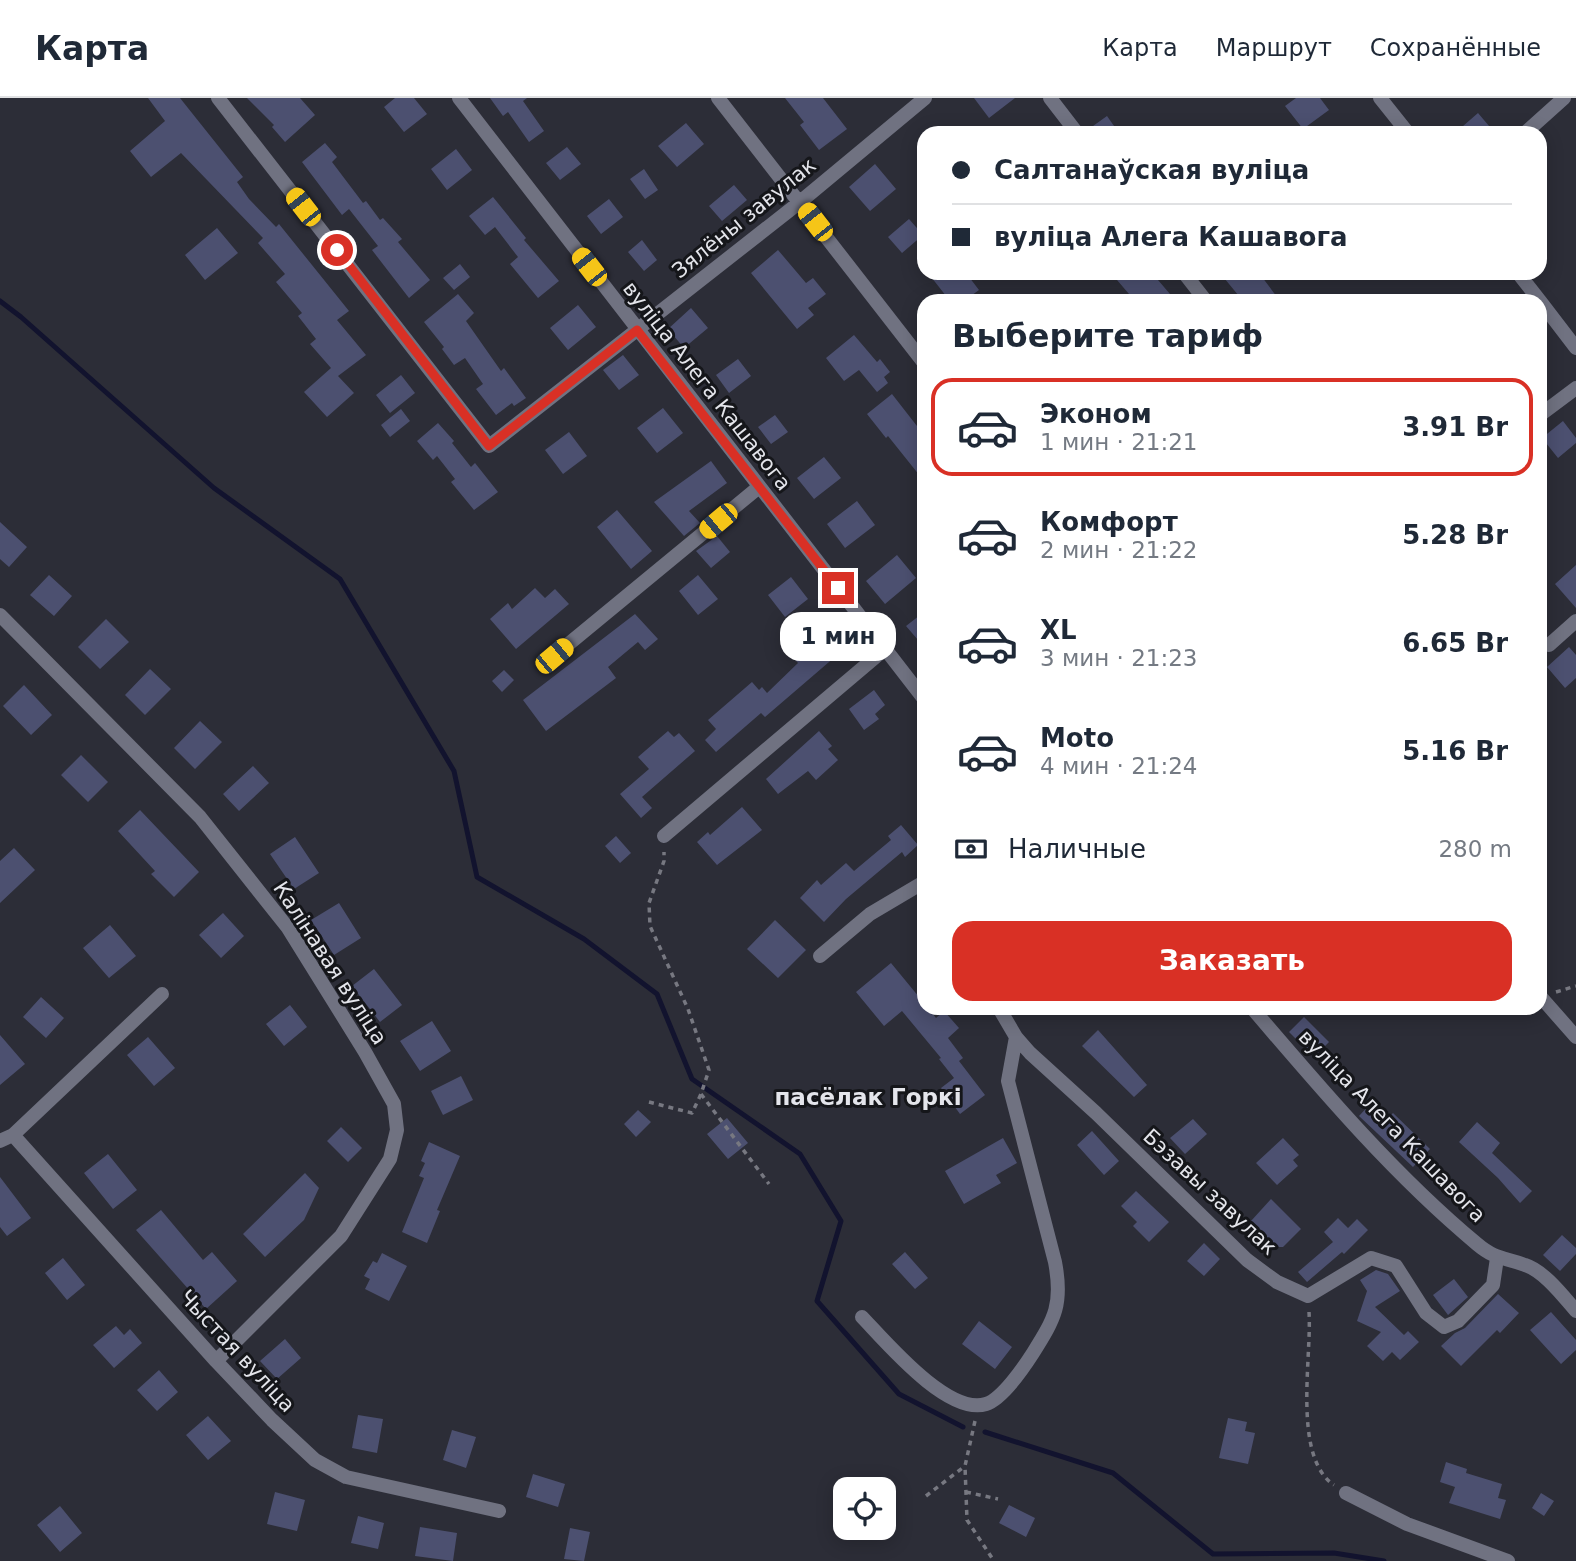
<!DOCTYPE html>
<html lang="ru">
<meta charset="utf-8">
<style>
body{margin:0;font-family:"DejaVu Sans",sans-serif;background:#f6f6f7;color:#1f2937;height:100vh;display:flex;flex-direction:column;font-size:26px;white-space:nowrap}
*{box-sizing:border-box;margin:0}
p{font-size:23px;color:#747a83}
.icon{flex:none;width:38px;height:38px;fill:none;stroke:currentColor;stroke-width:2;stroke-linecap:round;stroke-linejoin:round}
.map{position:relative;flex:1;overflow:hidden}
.sheet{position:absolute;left:917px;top:196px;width:630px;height:721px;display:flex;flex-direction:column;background:#fff;border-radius:21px;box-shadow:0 4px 18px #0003}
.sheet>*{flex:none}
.top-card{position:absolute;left:917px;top:28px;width:630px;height:154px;border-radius:21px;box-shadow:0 4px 18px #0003;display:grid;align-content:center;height:154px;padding:0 35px;background:#fff}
.controls{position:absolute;left:833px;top:1379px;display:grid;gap:14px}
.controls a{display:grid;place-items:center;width:63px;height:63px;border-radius:14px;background:#fff;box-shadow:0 4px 18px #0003;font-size:35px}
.end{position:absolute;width:32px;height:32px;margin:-16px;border:9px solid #d93025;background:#fff;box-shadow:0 0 0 4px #fff}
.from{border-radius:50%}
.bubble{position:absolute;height:49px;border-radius:21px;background:#fff;box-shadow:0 4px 18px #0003;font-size:23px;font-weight:800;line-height:49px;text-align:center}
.car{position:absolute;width:21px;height:42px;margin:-21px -10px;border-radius:9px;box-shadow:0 0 5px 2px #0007;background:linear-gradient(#f5c518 24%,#345 0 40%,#f5c518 0 76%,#345 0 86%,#f5c518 0)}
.top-card b{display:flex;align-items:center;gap:24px;height:66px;font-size:26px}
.top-card b+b{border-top:2px solid #e0e1e3}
.top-card i{width:18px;height:18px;background:#1f2937}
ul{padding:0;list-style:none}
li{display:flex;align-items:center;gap:21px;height:98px;margin:0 14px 10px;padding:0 21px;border:4px solid transparent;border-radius:21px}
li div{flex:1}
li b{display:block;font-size:26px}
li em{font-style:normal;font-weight:800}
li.selected{border-color:#d93025}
li>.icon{width:63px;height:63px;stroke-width:1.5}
h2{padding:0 35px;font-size:32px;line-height:84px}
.pay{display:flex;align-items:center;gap:18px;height:77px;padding:0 35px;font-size:26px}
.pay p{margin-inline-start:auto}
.primary-button{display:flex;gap:14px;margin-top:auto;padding:14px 35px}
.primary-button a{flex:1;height:80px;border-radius:21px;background:#d93025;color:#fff;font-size:28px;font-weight:800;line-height:80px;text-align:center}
header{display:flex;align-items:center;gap:42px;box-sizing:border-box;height:98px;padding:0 35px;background:#fff;border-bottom:2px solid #e0e1e3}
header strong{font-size:33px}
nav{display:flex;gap:38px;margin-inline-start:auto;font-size:24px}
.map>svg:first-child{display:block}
</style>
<header>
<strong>Карта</strong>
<nav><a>Карта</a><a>Маршрут</a><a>Сохранённые</a></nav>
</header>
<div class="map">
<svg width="1576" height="1463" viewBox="0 0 1576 1463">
<rect width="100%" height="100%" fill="#2c2d37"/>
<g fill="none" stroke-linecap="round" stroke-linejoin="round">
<path stroke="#12132e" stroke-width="5" d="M0,203L21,219L214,390L340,481L454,673L477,779L584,841L657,896L692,981L800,1056L841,1123L817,1203L899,1296L963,1329
M985,1334L1113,1375L1213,1456L1334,1455L1384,1463"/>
</g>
<path fill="#4c5070" d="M148,0H180L243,79L237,84L249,101L276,129L279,126L349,213L337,222L366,257L338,278L354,295L327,319L304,294L331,270L310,246L316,241L298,218L302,215L276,184L285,176L258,145L263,140L181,55L151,79L130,53L165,23Z
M247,0H300L315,17L285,44L272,29L274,27Z
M395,0H414L427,16L404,34L384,9Z
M490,0H527L523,3L544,33L529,44L508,14L503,18Z
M785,0H823L847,31L819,52L800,27L804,24Z
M974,0H1015L989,20Z
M1296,0H1320L1329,12L1303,31L1285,8Z
M1478,15L1495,35H1455Z
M1107,18L1119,35H1086V33Z
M686,25L704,46L677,69L658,48Z
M325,45L337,59L332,64L363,105L366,103L380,122L383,120L402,141L398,144L430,182L409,200L372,152L378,148L349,111L342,117L302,64Z
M567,49L581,66L560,82L546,65Z
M456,51L472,72L447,92L431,71Z
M875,66L896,91L870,113L849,89Z
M644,71L658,92L645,101L630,81Z
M734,87L747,102L722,123L709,108Z
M493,99L526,140L524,142L559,183L538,200L510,166L518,159L495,129L485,137L469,118Z
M609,101L623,119L601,136L587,118Z
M909,121L923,137L902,155L888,139Z
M217,130L238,155L205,182L185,157Z
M642,142L657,162L644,173L628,154Z
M778,152L806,185L813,180L826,196L808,210L814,217L797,231L751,175Z
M460,166L470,179L454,192L443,180Z
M928,175H966L979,192L964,203H950Z
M1126,175H1152L1176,203H1135L1117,182Z
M1220,175H1259L1280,203H1243Z
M458,196L474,215L466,223L501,273L504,270L526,300L514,308L512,305L496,317L476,291L483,286L465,260L454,267L442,251L444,249L424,224Z
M578,207L596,229L568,252L550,230Z
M691,210L708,230L684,250L668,231Z
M854,237L877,264L880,261L890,274L884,279L888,285L877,294L859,272L844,283L826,260Z
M623,257L639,277L619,292L603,272Z
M738,261L751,278L729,295L716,277Z
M401,277L415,295L390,315L376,297Z
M892,296L924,337V383L888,338L886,340L867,316Z
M663,310L683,335L657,355L637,330Z
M401,311L410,323L390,339L381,327Z
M775,317L788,334L771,346L758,329Z
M1563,323L1576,340V345L1558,360L1542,340Z
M438,325L454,343L452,345L471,369L475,365L498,394L474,412L451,384L455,381L437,358L433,362L417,343Z
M569,334L587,358L563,376L545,352Z
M824,359L841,380L814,401L797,380Z
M711,363L727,385L689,413L700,425L684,438L654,404Z
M857,403L875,427L845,450L827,426Z
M617,412L652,453L631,471L597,429Z
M0,424L27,449L9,469L0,461Z
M717,438L730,454L711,470L696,453Z
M897,457L916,480L885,506L866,483Z
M1576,467V510L1555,486Z
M49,477L72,498L54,518L30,497Z
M698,477L718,501L698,517L679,493Z
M791,479L808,501L785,519L768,497Z
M535,490L545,500L555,491L569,506L516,551L490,521L508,505L512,511Z
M924,514V549L906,528Z
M635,516L658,541L645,552L638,544L608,569L616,580L546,633L523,602Z
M106,521L129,544L100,571L78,549Z
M822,529L843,552L765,619L761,615L716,654L705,642L716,631L708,622L752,584L759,592L762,589L767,595L798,565L790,556Z
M1569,549L1576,557V580L1565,590L1547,569Z
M150,571L171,591L145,617L125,597Z
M504,572L514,582L502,594L492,583Z
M24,587L52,617L31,637L3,608Z
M874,592L885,607L875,616L879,621L864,632L849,611Z
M200,623L222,644L195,671L174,650Z
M668,633L674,639L679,635L695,653L642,699L652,710L641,720L620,696L649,671L638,659Z
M819,633L832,648L828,651L838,662L816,682L808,673L778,696L766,681Z
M81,657L108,684L88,704L61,677Z
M253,668L269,685L239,713L223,696Z
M742,709L762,732L717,767L697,744L708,734L710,737Z
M140,712L199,774L174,799L151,776L155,773L118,733Z
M901,727L918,747L905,759L902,754L846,801L824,824L800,800L817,782L821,787L846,765L854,773L891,742L888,738Z
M616,738L631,755L620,765L605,748Z
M295,739L319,775L294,791L270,756Z
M14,750L35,772L0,805V763Z
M339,805L361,840L334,857L311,822Z
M223,815L244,838L221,860L199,837Z
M775,822L806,852L778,880L747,851Z
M110,827L136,858L109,880L83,850Z
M891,865L924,905V910H928L936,920L944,913L959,930L948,940L963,960L959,963L985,997L960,1016L941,990L954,980L939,961L941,960L902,913L884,928L856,894Z
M374,871L402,907L380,924L352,888Z
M41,899L64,920L46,940L23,919Z
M290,907L307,929L284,948L266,926Z
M1304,919L1329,944L1314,959L1289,934Z
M432,923L451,953L420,973L400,943Z
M1098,932L1147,987L1134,999L1082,948Z
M0,937L25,966L0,987Z
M148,939L175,970L154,988L127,957Z
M461,978L473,1002L443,1017L431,993Z
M1372,1004L1389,1019L1393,1015L1430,1051L1413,1069L1359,1018Z
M638,1012L651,1024L636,1039L624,1026Z
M727,1020L748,1045L728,1061L707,1036Z
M1193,1021L1207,1036L1185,1056L1170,1040Z
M1477,1024L1500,1045L1492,1055L1532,1093L1520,1105L1498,1080L1459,1044Z
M341,1029L362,1050L348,1064L327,1043Z
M1092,1033L1119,1063L1104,1077L1077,1047Z
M1003,1040L1017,1065L996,1077L1001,1085L964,1106L945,1073Z
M1283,1040L1299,1057L1293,1062L1298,1068L1277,1087L1256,1065Z
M429,1044L460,1058L437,1112L440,1113L427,1145L402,1134L424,1080L419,1078L425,1065L421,1063Z
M108,1056L137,1092L113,1111L84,1075Z
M305,1075L319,1090L304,1122L265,1159L243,1136Z
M0,1079L31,1120L7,1138L0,1129Z
M1136,1093L1169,1124L1149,1144L1133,1128L1137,1124L1121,1108Z
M1271,1101L1301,1131L1283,1149H1277L1251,1123Z
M161,1112L203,1162L212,1154L237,1183L206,1211L136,1132Z
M1338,1120L1348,1130L1357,1121L1368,1132L1344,1156L1342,1154L1307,1184L1298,1174L1333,1144L1324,1134Z
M1562,1137L1576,1150V1156L1560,1173L1543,1157Z
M1204,1145L1220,1161L1204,1178L1187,1163Z
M905,1154L928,1180L915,1191L892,1166Z
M382,1155L407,1168L389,1203L365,1191L370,1181L364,1178L373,1163L377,1165Z
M63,1160L85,1187L67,1202L45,1175Z
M1376,1172L1388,1176L1400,1193L1375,1209L1404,1237L1408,1233L1419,1244L1400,1262L1392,1254L1383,1263L1367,1248L1381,1234L1357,1223L1367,1193L1360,1182Z
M1454,1181L1468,1199L1448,1217L1433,1197Z
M1498,1196L1519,1215L1500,1235L1497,1232L1461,1268L1441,1248L1455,1235L1465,1230Z
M1551,1214L1576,1242V1252L1561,1266L1530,1232Z
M979,1223L1012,1249L995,1271L962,1246Z
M116,1228L124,1237L130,1231L142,1245L114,1270L93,1247Z
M285,1241L301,1260L277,1281L260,1263Z
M159,1272L178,1294L157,1313L137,1292Z
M358,1317L383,1321L377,1355L352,1350Z
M208,1318L231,1343L208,1362L186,1337Z
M1228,1320L1247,1324L1245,1333L1255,1335L1248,1366L1219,1360Z
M452,1332L476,1339L466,1370L443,1362Z
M1446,1364L1467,1371L1466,1375L1502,1386L1498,1400L1506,1402L1500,1421L1449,1405L1455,1389L1440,1384Z
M533,1376L565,1386L558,1409L526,1399Z
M275,1394L305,1402L297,1433L267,1426Z
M1541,1395L1554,1403L1544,1418L1532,1410Z
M1009,1407L1035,1420L1026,1439L999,1425Z
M60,1408L82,1435L60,1454L37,1427Z
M358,1418L384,1425L378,1451L351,1445Z
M420,1429L457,1435L453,1463L415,1458Z
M570,1430L590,1434L584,1463L564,1461Z"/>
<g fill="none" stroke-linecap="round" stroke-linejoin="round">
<path stroke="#777881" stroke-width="3.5" stroke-dasharray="5 5" stroke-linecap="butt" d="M1556,894L1576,888
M701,996L769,1086
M649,1004L692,1015L701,996L709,972L688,911L650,828L649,805L664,763V754
M1309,1214C1312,1259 1292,1359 1334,1387
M975,1323L965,1368L967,1422L994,1463
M966,1394L998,1401
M926,1398L965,1368"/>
<path stroke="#707281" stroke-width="14" d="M218,0L489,348L800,104L925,0
M459,0L924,601
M718,0L924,265
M1050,0L1077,35
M1380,0L1408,35
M1525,35L1564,0
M1184,175L1206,203
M1518,175L1540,203
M1540,203L1576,250
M1540,317L1576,290
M0,517L200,719L288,830L365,954L394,1006L397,1032L390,1061L341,1138L216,1263
M1549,547L1576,523
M554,558L759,389
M664,738L885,551
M820,858L870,816L924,784
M1540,898L1576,939
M999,910L1016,939L1030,955L1096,1015L1247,1162L1277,1184L1308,1198L1371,1160L1396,1168L1426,1215L1444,1229L1458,1223L1493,1187L1497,1160
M1252,910C1322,992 1394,1077 1477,1146C1496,1162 1504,1159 1525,1167C1544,1173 1563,1198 1576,1213
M13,1037L162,896
M0,1043L13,1037L216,1263L272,1322L315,1362L346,1379L499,1413
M862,1219C886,1244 948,1318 986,1306C1002,1301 1024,1269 1033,1255C1055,1220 1063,1206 1055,1164L1008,983L1016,939
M1346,1395L1407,1426L1508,1463"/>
</g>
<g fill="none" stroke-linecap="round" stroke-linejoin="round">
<path stroke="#d93025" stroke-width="9" d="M337,152L489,348L637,232L838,490"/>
</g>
<g text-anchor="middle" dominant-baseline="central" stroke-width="6" stroke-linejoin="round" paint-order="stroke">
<g font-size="21" fill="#e4e5eb" stroke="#15161a">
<text transform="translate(744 120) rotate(-39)">Зялёны завулак</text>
<text transform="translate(707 288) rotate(52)">вуліца Алега Кашавога</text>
<text transform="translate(330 865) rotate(57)">Калінавая вуліца</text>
<text transform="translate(1392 1028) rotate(46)">вуліца Алега Кашавога</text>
<text transform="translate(1210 1094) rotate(43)">Бэзавы завулак</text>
<text transform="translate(237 1253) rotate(47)">Чыстая вуліца</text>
</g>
<g font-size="23" font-weight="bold" fill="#e4e5eb" stroke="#15161a">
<text x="868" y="999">пасёлак Горкі</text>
</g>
</g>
</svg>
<div class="controls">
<a><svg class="icon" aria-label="locate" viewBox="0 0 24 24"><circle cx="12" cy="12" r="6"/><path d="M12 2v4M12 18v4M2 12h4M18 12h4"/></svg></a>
</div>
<i class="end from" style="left:337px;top:152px"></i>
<i class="end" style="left:838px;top:490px"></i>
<div class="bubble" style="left:780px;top:514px;width:116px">1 мин</div>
<i class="car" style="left:303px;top:109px;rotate:322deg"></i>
<i class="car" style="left:815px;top:124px;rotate:322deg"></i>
<i class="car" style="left:589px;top:169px;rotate:322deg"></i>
<i class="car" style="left:718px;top:423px;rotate:230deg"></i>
<i class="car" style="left:554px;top:558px;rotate:50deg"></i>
<div class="top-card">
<b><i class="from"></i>Салтанаўская вуліца</b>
<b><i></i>вуліца Алега Кашавога</b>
</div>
<section class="sheet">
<h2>Выберите тариф</h2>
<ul>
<li class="selected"><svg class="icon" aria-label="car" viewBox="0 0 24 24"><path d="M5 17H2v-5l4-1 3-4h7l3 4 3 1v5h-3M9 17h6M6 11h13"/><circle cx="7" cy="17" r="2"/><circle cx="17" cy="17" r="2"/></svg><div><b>Эконом</b><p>1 мин · 21:21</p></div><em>3.91 Br</em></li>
<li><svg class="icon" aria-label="car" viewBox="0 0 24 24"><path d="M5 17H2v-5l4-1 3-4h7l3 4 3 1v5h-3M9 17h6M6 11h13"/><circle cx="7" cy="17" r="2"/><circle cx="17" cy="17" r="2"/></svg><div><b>Комфорт</b><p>2 мин · 21:22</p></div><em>5.28 Br</em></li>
<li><svg class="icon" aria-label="car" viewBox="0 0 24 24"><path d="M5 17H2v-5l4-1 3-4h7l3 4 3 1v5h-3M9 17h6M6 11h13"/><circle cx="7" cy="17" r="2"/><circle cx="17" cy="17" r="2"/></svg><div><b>XL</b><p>3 мин · 21:23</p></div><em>6.65 Br</em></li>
<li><svg class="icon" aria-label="car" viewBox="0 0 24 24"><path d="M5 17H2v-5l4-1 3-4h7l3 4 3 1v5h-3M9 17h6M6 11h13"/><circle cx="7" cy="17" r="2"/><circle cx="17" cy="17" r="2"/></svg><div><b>Moto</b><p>4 мин · 21:24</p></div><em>5.16 Br</em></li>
</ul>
<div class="pay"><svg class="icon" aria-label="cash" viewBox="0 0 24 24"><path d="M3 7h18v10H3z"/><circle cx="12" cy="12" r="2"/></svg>Наличные<p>280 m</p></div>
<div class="primary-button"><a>Заказать</a></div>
</section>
</div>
